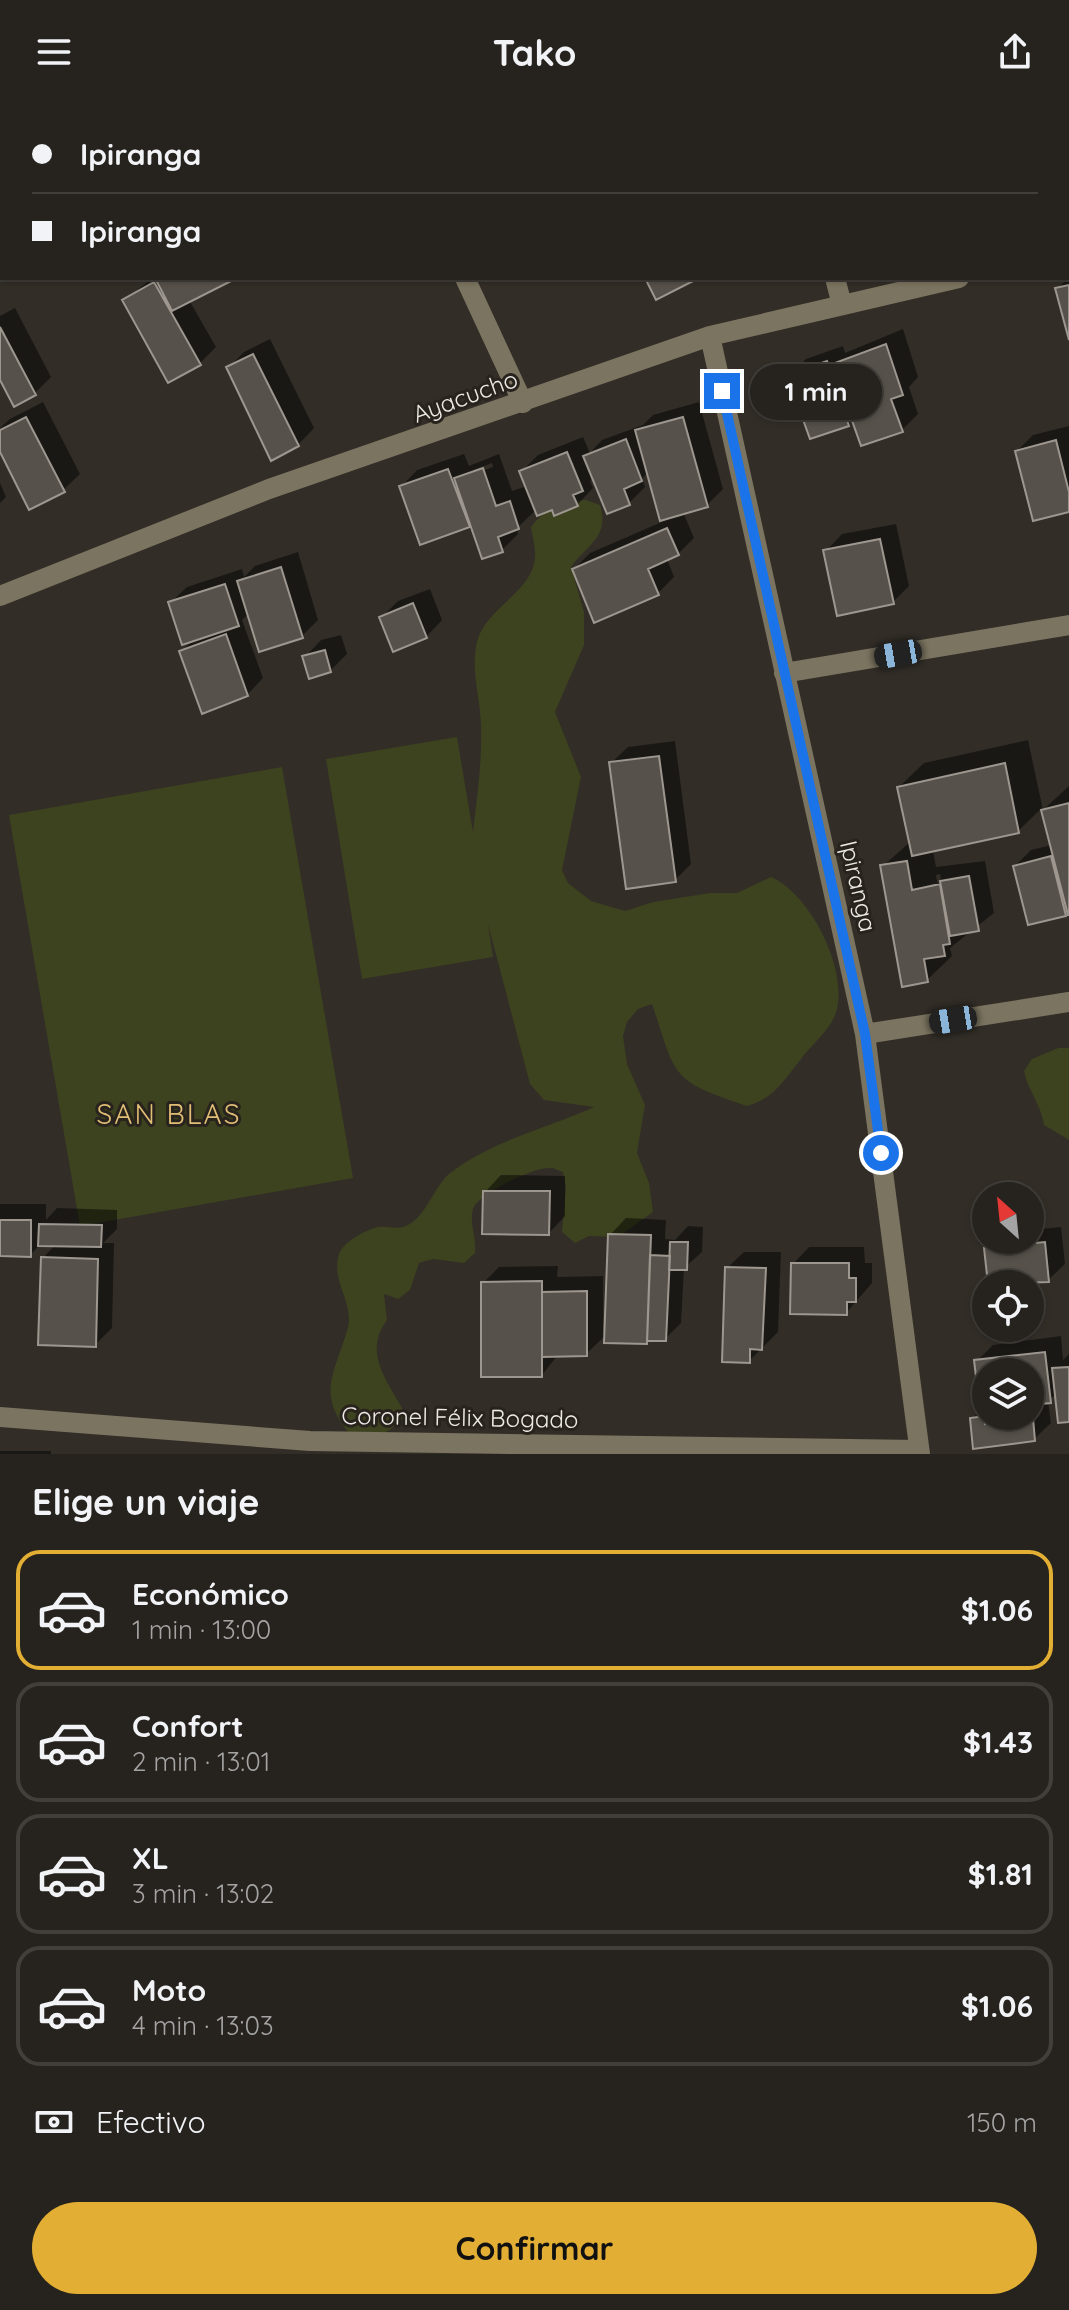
<!DOCTYPE html>
<html lang="es">
<meta charset="utf-8">
<style>
body{margin:0;font-family:Quicksand,sans-serif;background:#2e2a26;color:#f1f3f6;height:100vh;display:flex;flex-direction:column;font-size:30px;white-space:nowrap}
*{box-sizing:border-box;margin:0}
p{font-size:26px;color:#a4a4a4}
.icon{flex:none;width:44px;height:44px;fill:none;stroke:currentColor;stroke-width:2;stroke-linecap:round;stroke-linejoin:round}
.map{position:relative;height:1350px;overflow:hidden}
.sheet{display:flex;flex-direction:column;background:#26221d;flex:1}
.sheet>*{flex:none}
.banner{position:absolute;left:0px;top:0px;width:1070px;height:176px;box-shadow:0 2px 6px #0004,0 0 0 2px #423f3b;display:grid;align-content:center;height:176px;padding:0 32px;background:#26221d}
.needle{width:52px;rotate:333deg}
.fabs{position:absolute;left:972px;top:1078px;display:grid;gap:16px}
.fabs a{display:grid;place-items:center;width:72px;height:72px;border-radius:50%;background:#26221d;box-shadow:0 2px 6px #0004,0 0 0 2px #423f3b;font-size:40px}
.end{position:absolute;width:36px;height:36px;margin:-18px;border:10px solid #1a73e8;background:#fff;box-shadow:0 0 0 4px #fff}
.from{border-radius:50%}
.bubble{position:absolute;height:56px;border-radius:28px;background:#26221d;box-shadow:0 2px 6px #0004,0 0 0 2px #423f3b;font-size:26px;font-weight:700;line-height:56px;text-align:center}
.car{position:absolute;width:24px;height:48px;margin:-24px -12px;border-radius:10px;box-shadow:0 0 6px 2px #0007;background:linear-gradient(#222 24%,#8ab4d8 0 40%,#222 0 76%,#8ab4d8 0 86%,#222 0)}
.banner b{display:flex;align-items:center;gap:28px;height:76px;font-size:30px}
.banner b+b{border-top:2px solid #423f3b}
.banner i{width:20px;height:20px;background:#f1f3f6}
ul{padding:0;list-style:none}
li{display:flex;align-items:center;gap:24px;height:120px;margin:0 16px 12px;padding:0 16px;border:4px solid #423f3b;border-radius:24px}
li div{flex:1}
li b{display:block;font-size:30px}
li em{font-style:normal;font-weight:700}
li.active{border-color:#e2af34}
li>.icon{width:72px;height:72px;stroke-width:1.5}
h2{padding:0 32px;font-size:36px;line-height:96px}
.pay{display:flex;align-items:center;gap:20px;height:88px;padding:0 32px;font-size:30px}
.pay p{margin-inline-start:auto}
.primary-button{display:flex;gap:16px;margin-top:auto;padding:16px 32px}
.primary-button a{flex:1;height:92px;border-radius:48px;background:#e2af34;color:#111;font-size:32px;font-weight:700;line-height:92px;text-align:center}
header{display:flex;justify-content:space-between;align-items:center;height:104px;padding:0 32px;background:#26221d;font-size:36px;font-weight:700}
.map>svg:first-child{display:block}
</style>
<header><svg class="icon" aria-label="menu" viewBox="0 0 24 24"><path d="M4 6h16M4 12h16M4 18h16"/></svg>Tako<svg class="icon" aria-label="share" viewBox="0 0 24 24"><path d="M12 15V3M7 8l5-5 5 5M5 13v7h14v-7"/></svg></header>
<div class="map">
<svg width="1069" height="1350" viewBox="0 0 1069 1350">
<rect width="100%" height="100%" fill="#322d27"/>
<path fill="#3d421f" d="M586,396L600,401C610,433 587,441 571,463L584,508V541L555,608L581,673L562,766L568,779L591,797L625,807L653,798L710,789H737L771,773C810,790 847,863 837,905C833,924 812,940 801,955C783,977 775,994 747,1002C670,976 677,975 652,900L638,905L627,918L623,932L627,960L645,1001L637,1049L649,1079L653,1108L618,1133L589,1132L575,1139L562,1128L566,1084L563,1068C559,1067 555,1064 551,1064C535,1062 478,1090 473,1105C469,1119 477,1134 475,1149L464,1159L433,1155L419,1159L410,1186L398,1195L384,1190L387,1216C362,1250 389,1279 406,1311C393,1327 377,1334 357,1338C315,1293 332,1275 347,1227C356,1200 330,1178 339,1150C343,1138 367,1125 378,1123C386,1122 395,1125 403,1123C425,1117 433,1083 450,1069C494,1036 545,1025 594,1003L544,996L530,980L488,820L493,853L362,875L326,655L457,633L473,728C477,692 482,660 481,624C481,594 470,568 477,538C485,504 533,488 535,453C536,444 532,432 531,423C544,405 564,397 586,396Z
M282,663L353,1074L80,1122L9,711Z
M1058,944H1069V1036L1044,1021C1041,1000 1028,987 1024,967L1032,955Z"/>
<path fill="#0007" fill-rule="evenodd" d="M449,0H493L494,2H447Z
M525,0H542L543,2H520Z
M838,0H1069V116L1068,2Z
M1069,173V229L1057,185Z
M152,174H233L189,196L216,243L200,259L124,197Z
M15,204L51,273L35,289L15,300L0,272V212Z
M903,225L918,273L909,283L918,310L902,326L854,314L848,320L789,272L806,255L843,242L845,249Z
M270,235L314,324L298,341L228,264L244,248Z
M43,298L80,370L63,386L0,344V324L10,315Z
M699,298L723,385L707,401L683,408L694,434L678,450L667,455L674,473L658,489L574,465L590,449L671,414L648,368L642,375L645,383L629,399L594,373L590,377L593,384L577,401L537,405L517,424L518,430L502,446L472,420L421,438L401,383L417,366L464,350L469,362L499,350L512,387L527,382L522,367L538,351L583,333L590,349L602,336L643,321L653,311ZM492,359L493,363L473,370V366Z
M1069,322V406L1017,347L1033,331Z
M0,379L6,393L0,399Z
M896,420L909,482L893,498L826,447L842,430Z
M298,448L318,516L302,532L249,509L242,516L263,574L247,591L181,548L195,534L170,499L187,483L242,465L244,473L255,462Z
M430,485L442,516L426,533L382,513L398,497Z
M341,531L347,550L330,567L305,553L321,536Z
M1028,636L1043,706L1069,682V809L1065,810L1015,762L1031,746L1052,741L1042,704L1018,727L933,746L936,763L985,757L994,809L950,844L952,852L927,876L883,762L911,737L899,683L924,659ZM940,770L951,832L947,836L936,771Z
M675,637L691,760L675,776L611,659L628,643Z
M501,1071L565,1072V1112L549,1129L485,1088Z
M0,1100H46V1116L57,1104L117,1106V1125L103,1139H114L112,1224L95,1241L43,1154L56,1140H41L30,1151L0,1150Z
M626,1114L666,1116L665,1135L675,1136L688,1122L703,1123L702,1148L684,1164L681,1219L665,1235L606,1231L586,1250L558,1251L542,1271L483,1179L499,1163L558,1162L557,1173L603,1172V1228H606L610,1131Z
M1061,1123L1065,1160L1048,1176L990,1180L986,1144L995,1136H1030V1126Z
M809,1143H864L865,1159H872V1179L846,1209L793,1160Z
M744,1148H781L778,1228L749,1257L727,1164Z
M1061,1232L1063,1256L1069,1250V1316L1057,1289L1048,1297L1051,1319L1034,1335L975,1342L972,1315L982,1304L977,1257L993,1241ZM986,1268H1030V1312H986Z
M0,1347H51V1350H0Z"/>
<path fill="#56514a" stroke="#9d978f" stroke-width="2" d="M836,0H937L938,2H837Z
M949,0H1024L1025,2H949Z
M1069,12V118H1068V13Z
M155,174H237L172,207Z
M645,174H699L656,196Z
M154,178L201,261L168,279L122,196Z
M1069,181V236L1055,184Z
M0,223L36,291L14,303L0,276Z
M886,240L903,291L891,295L903,328L861,342L832,260Z
M253,250L299,342L271,357L226,263Z
M827,257L849,322L810,335L787,271Z
M26,313L65,388L29,406L0,348V326Z
M683,313L708,403L660,417L635,326Z
M626,335L642,377L624,385L630,401L607,410L583,352Z
M1056,336L1069,388V408L1033,417L1015,347Z
M567,348L583,387L573,391L578,402L554,412L552,406L537,412L519,367Z
M483,364L496,402L510,397L519,425L498,433L503,448L482,455L454,374Z
M448,365L470,423L420,441L399,382Z
M667,424L679,451L648,465L659,491L594,519L572,465Z
M880,435L894,500L837,512L823,446Z
M281,463L303,534L259,548L237,477Z
M225,480L239,522L182,541L168,498Z
M413,499L427,534L393,548L379,513Z
M226,530L248,592L202,610L179,547Z
M325,546L331,568L309,575L302,552Z
M659,652L676,778L626,785L609,658Z
M1005,659L1019,729L912,752L897,683Z
M1069,699V811H1068L1041,706Z
M1051,752L1066,812L1028,821L1013,762Z
M907,757L912,786L940,780L950,840L943,841L945,852L924,855L928,878L902,883L880,761Z
M969,772L979,827L950,832L940,777Z
M483,1087H550L549,1131L482,1130Z
M0,1116H31V1153L0,1152Z
M39,1120L102,1121L101,1143L38,1142Z
M608,1130L651,1131L647,1240L604,1239Z
M670,1138H688L687,1166H669Z
M1045,1138L1049,1178L988,1180L984,1144Z
M650,1151L670,1152L666,1237H647Z
M41,1153L98,1155L96,1243L38,1241Z
M791,1159H849V1174H856V1198H847V1211L790,1210Z
M725,1163L766,1164L762,1246L750,1245V1259L722,1258Z
M542,1177V1273H481V1178Z
M587,1187V1252L542,1253V1188Z
M1045,1248L1051,1299L1030,1301V1268H986V1307H980L974,1256Z
M1069,1263V1318L1058,1319L1052,1264Z
M985,1312V1320L1033,1314L1035,1337L973,1345L970,1314Z"/>
<g fill="none" stroke-linecap="round" stroke-linejoin="round">
<path stroke="#7b7460" stroke-width="20" d="M385,1V2
M1068,149H1069
M465,174L523,299
M835,174L842,201
M710,232L865,930L920,1350
M0,492L269,385L710,232L959,174
M784,569L1069,521
M865,930L1069,898
M0,1313L310,1337L919,1346"/>
</g>
<g fill="none" stroke-linecap="round" stroke-linejoin="round">
<path stroke="#1a73e8" stroke-width="10" d="M722,287L865,930L881,1049"/>
</g>
<g text-anchor="middle" dominant-baseline="central" stroke-width="6" stroke-linejoin="round" paint-order="stroke">
<g font-size="24" fill="#edeae6" stroke="#28231d">
<text transform="translate(465 292) rotate(-20)">Ayacucho</text>
<text transform="translate(859 782) rotate(77)">Ipiranga</text>
<text transform="translate(460 1313) rotate(1)">Coronel Félix Bogado</text>
</g>
<g font-size="28" letter-spacing="2" fill="#e1be75" stroke="#28231d">
<text x="169" y="1009">SAN BLAS</text>
</g>
</g>
</svg>
<div class="fabs">
<a><svg class="needle" viewBox="-14 -14 28 28"><path d="M0-13l5 13h-10z" fill="#e53935"/><path d="M0 13l5-13h-10z" fill="#a4a4a4"/></svg></a>
<a><svg class="icon" aria-label="locate" viewBox="0 0 24 24"><circle cx="12" cy="12" r="6"/><path d="M12 2v4M12 18v4M2 12h4M18 12h4"/></svg></a>
<a><svg class="icon" aria-label="layers" viewBox="0 0 24 24"><path d="M12 4l9 5-9 5-9-5zM3 14l9 5 9-5"/></svg></a>
</div>
<i class="end from" style="left:881px;top:1049px"></i>
<i class="end" style="left:722px;top:287px"></i>
<div class="bubble" style="left:750px;top:260px;width:132px">1 min</div>
<i class="car" style="left:898px;top:550px;rotate:260deg"></i>
<i class="car" style="left:953px;top:916px;rotate:261deg"></i>
<div class="banner">
<b><i class="from"></i>Ipiranga</b>
<b><i></i>Ipiranga</b>
</div>
</div>
<section class="sheet">
<h2>Elige un viaje</h2>
<ul>
<li class="active"><svg class="icon" aria-label="car" viewBox="0 0 24 24"><path d="M5 17H2v-5l4-1 3-4h7l3 4 3 1v5h-3M9 17h6M6 11h13"/><circle cx="7" cy="17" r="2"/><circle cx="17" cy="17" r="2"/></svg><div><b>Económico</b><p>1 min · 13:00</p></div><em>$1.06</em></li>
<li><svg class="icon" aria-label="car" viewBox="0 0 24 24"><path d="M5 17H2v-5l4-1 3-4h7l3 4 3 1v5h-3M9 17h6M6 11h13"/><circle cx="7" cy="17" r="2"/><circle cx="17" cy="17" r="2"/></svg><div><b>Confort</b><p>2 min · 13:01</p></div><em>$1.43</em></li>
<li><svg class="icon" aria-label="car" viewBox="0 0 24 24"><path d="M5 17H2v-5l4-1 3-4h7l3 4 3 1v5h-3M9 17h6M6 11h13"/><circle cx="7" cy="17" r="2"/><circle cx="17" cy="17" r="2"/></svg><div><b>XL</b><p>3 min · 13:02</p></div><em>$1.81</em></li>
<li><svg class="icon" aria-label="car" viewBox="0 0 24 24"><path d="M5 17H2v-5l4-1 3-4h7l3 4 3 1v5h-3M9 17h6M6 11h13"/><circle cx="7" cy="17" r="2"/><circle cx="17" cy="17" r="2"/></svg><div><b>Moto</b><p>4 min · 13:03</p></div><em>$1.06</em></li>
</ul>
<div class="pay"><svg class="icon" aria-label="cash" viewBox="0 0 24 24"><path d="M3 7h18v10H3z"/><circle cx="12" cy="12" r="2"/></svg>Efectivo<p>150 m</p></div>
<div class="primary-button"><a>Confirmar</a></div>
</section>
